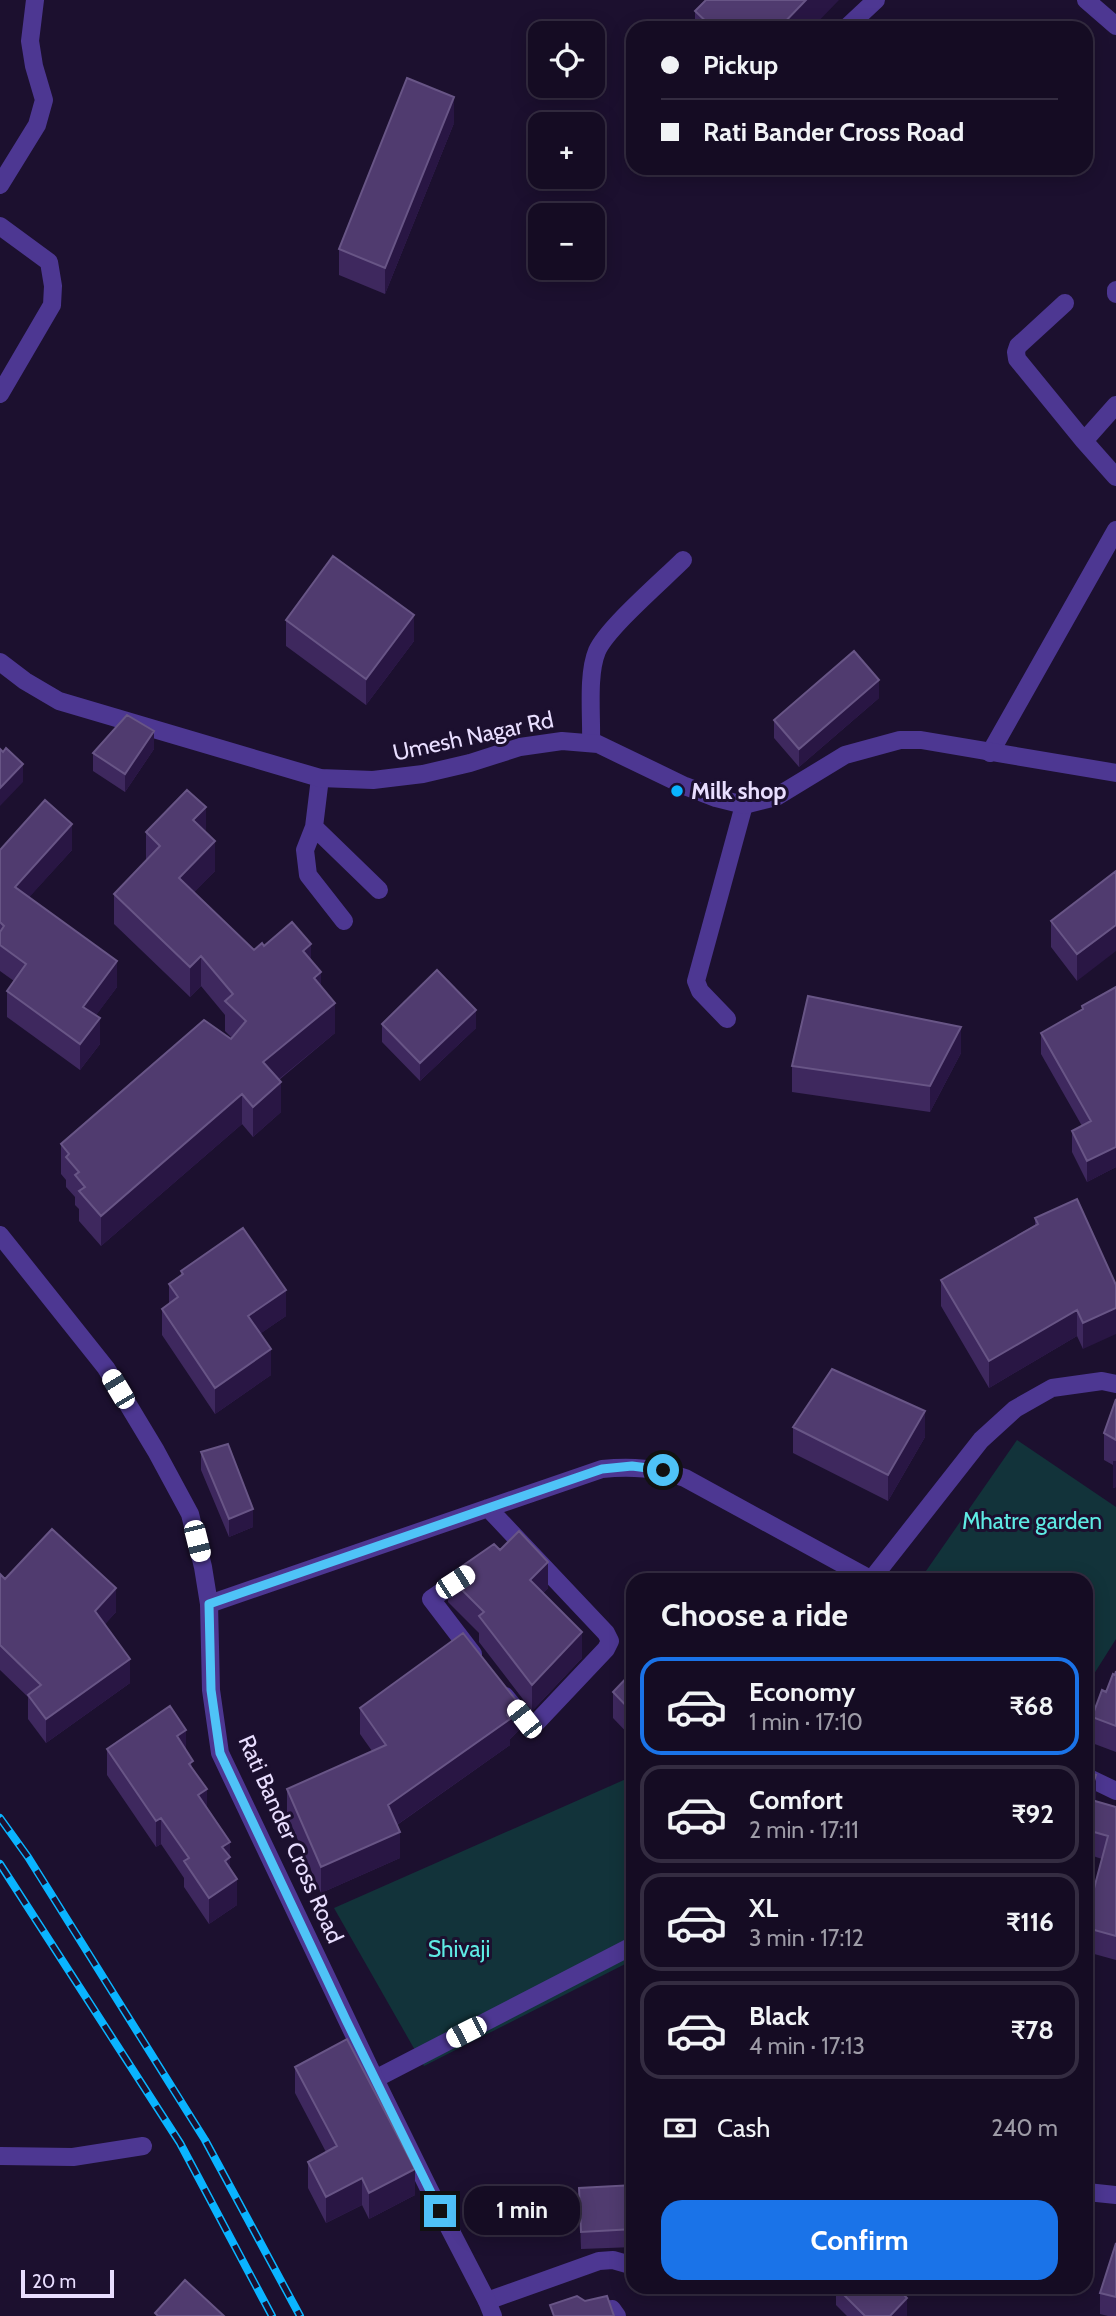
<!DOCTYPE html>
<meta charset="utf-8">
<style>
body{margin:0;font-family:Cabin,sans-serif;background:#221a30;color:#f1f3f6;height:100vh;display:flex;flex-direction:column;font-size:26px;white-space:nowrap}
*{box-sizing:border-box;margin:0}
p{font-size:23px;color:#9d9ba6}
.icon{flex:none;width:38px;height:38px;fill:none;stroke:currentColor;stroke-width:2;stroke-linecap:round;stroke-linejoin:round}
.map{position:relative;flex:1;overflow:hidden}
.side{position:absolute;left:626px;top:1573px;width:467px;height:721px;display:flex;flex-direction:column;background:#150c23;border-radius:21px;box-shadow:0 4px 18px #0003,0 0 0 2px #342c41}
.side>*{flex:none}
.hud{position:absolute;left:626px;top:21px;width:467px;height:154px;border-radius:21px;box-shadow:0 4px 18px #0003,0 0 0 2px #342c41;display:grid;align-content:center;height:154px;padding:0 35px;background:#150c23}
.fabs{position:absolute;left:528px;top:21px;display:grid;gap:14px}
.fabs a{display:grid;place-items:center;width:77px;height:77px;border-radius:14px;background:#150c23;box-shadow:0 4px 18px #0003,0 0 0 2px #342c41;font-size:35px}
.scale{position:absolute;left:21px;bottom:18px;width:93px;box-sizing:border-box;padding-left:7px;border:4px solid #e9deff;border-top:0;font-size:19px;line-height:24px;white-space:nowrap;color:#e9deff;-webkit-text-stroke:5px #1c102f;paint-order:stroke}
.end{position:absolute;width:32px;height:32px;margin:-16px;border:9px solid #4fc3f7;background:#111;box-shadow:0 0 0 4px #111}
.from{border-radius:50%}
.bubble{position:absolute;height:49px;border-radius:21px;background:#150c23;box-shadow:0 4px 18px #0003,0 0 0 2px #342c41;font-size:23px;font-weight:700;line-height:49px;text-align:center}
.car{position:absolute;width:21px;height:42px;margin:-21px -10px;border-radius:9px;box-shadow:0 0 5px 2px #0007;background:linear-gradient(#fff 24%,#345 0 40%,#fff 0 76%,#345 0 86%,#fff 0)}
.hud b{display:flex;align-items:center;gap:24px;height:66px;font-size:26px}
.hud b+b{border-top:2px solid #342c41}
.hud i{width:18px;height:18px;background:#f1f3f6}
ul{padding:0;list-style:none}
li{display:flex;align-items:center;gap:21px;height:98px;margin:0 14px 10px;padding:0 21px;border:4px solid #342c41;border-radius:21px}
li div{flex:1}
li b{display:block;font-size:26px}
li em{font-style:normal;font-weight:700}
li.selected{border-color:#1a73e8}
li>.icon{width:63px;height:63px;stroke-width:1.5}
h2{padding:0 35px;font-size:32px;line-height:84px}
.pay{display:flex;align-items:center;gap:18px;height:77px;padding:0 35px;font-size:26px}
.pay p{margin-inline-start:auto}
.action{display:flex;gap:14px;margin-top:auto;padding:14px 35px}
.action a{flex:1;height:80px;border-radius:21px;background:#1a73e8;color:#fff;font-size:28px;font-weight:700;line-height:80px;text-align:center}
.map>svg:first-child{display:block}
</style>
<div class="map">
<svg width="1116" height="2316" viewBox="0 0 1116 2316">
<rect width="100%" height="100%" fill="#1c102f"/>
<path fill="#12333a" d="M1017,1440L1116,1507V1639L1087,1685V1580H940L926,1571Z
M626,1779L633,1789V1960L424,2066L334,1908Z"/>
<g fill="none" stroke-linecap="round" stroke-linejoin="round">
<path stroke="#4d3792" stroke-width="18" d="M1086,0L1116,26
M846,28L876,0
M1116,290V294
M1065,303L1018,346L1016,352L1017,359L1084,441
M1116,405L1084,441L1116,477
M591,743C592,717 587,675 597,651C607,628 663,580 683,560
M990,753L1116,530
M320,778L314,827L305,850L308,875L344,921
M314,827L379,890
M727,1019L700,991L696,981L744,805
M488,1508L606,1633L610,1641L606,1649L537,1722L531,1724L524,1719L505,1696
M466,1575L431,1599L473,1654
M871,1580L981,1440L1015,1409L1052,1388L1102,1381L1116,1384
M209,1604L602,1469C632,1466 656,1468 685,1478L870,1579
M1087,1777L1116,1791
M375,2079L634,1945
M0,2156L73,2157L143,2146
M1087,2192L1116,2195
M487,2301L599,2261L613,2260L634,2266
M587,2316L612,2309L617,2316"/>
<path stroke="#4d3792" stroke-width="18" d="M0,185L37,125L44,100L34,66L30,41L35,0
M0,226L49,262L53,286L52,305L0,394
M0,662L25,681L59,701L320,778L373,780L423,774L470,763L520,747L562,741L598,744L685,786L716,798L744,805L776,797L845,755L900,740H921L1116,773
M0,1235L106,1368L156,1451L190,1514L203,1567L209,1604L211,1690L220,1753L375,2079L429,2189L487,2301L493,2316"/>
<defs>
<path id="rail" d="M0,1818L28,1857L205,2140L300,2316
M0,1864L180,2143L272,2316"/>
</defs>
<use href="#rail" stroke="#0ab4ff" stroke-width="8"/>
<use href="#rail" stroke="#1c102f" stroke-width="5" stroke-dasharray="16" stroke-linecap="butt"/>
</g>
<path fill="#3e285e" d="M695,11L812,28H695Z
M454,123L385,294L339,275V249Z
M286,620L414,641L366,705L286,646Z
M879,698L799,767L774,738V720Z
M154,749L125,792L93,771V753Z
M146,832H206L215,871L194,892L254,950L264,946L311,960L321,986L335,1033L279,1080L281,1112L253,1137L242,1124L101,1246L79,1221V1209L75,1205V1197L66,1187V1180L61,1174V1144L232,1038L225,1031V1015L201,986L190,997L114,924V894L146,860Z
M0,850H72L29,897L117,987L96,1015L100,1044L80,1070L7,1017V991L14,981L0,971Z
M1116,871L1077,981L1051,947V921Z
M1116,987V1167L1087,1182L1072,1152V1131L1082,1126L1041,1054V1033L1082,1010V1006Z
M382,1024L476,1028L420,1081L382,1042Z
M961,1053L930,1112L792,1092V1066Z
M1035,1218L1116,1285L1083,1349L1077,1336L989,1388L941,1306V1280L1035,1225Z
M181,1271L286,1316L261,1333L271,1375L215,1414L162,1335V1309L169,1304V1284L181,1276Z
M1116,1399V1487L1113,1488V1465L1104,1460V1433Z
M793,1427L925,1437L888,1501L793,1453Z
M201,1452L253,1527L229,1537L201,1470Z
M500,1550L548,1588L543,1593L582,1658L532,1711L479,1642V1633L448,1602V1576Z
M0,1574L5,1579L116,1612L105,1624L130,1683L46,1743L28,1719V1697L0,1670Z
M634,1670V1740L613,1718V1692Z
M1116,1671V1752L1092,1743V1717L1106,1692Z
M360,1708L519,1730L510,1739V1745L397,1825L400,1858L321,1893L287,1815V1789L372,1751L360,1734Z
M107,1749L186,1750L207,1808L230,1842V1867L237,1905L209,1924L184,1887V1878L161,1844L156,1847L107,1775Z
M1087,1772L1096,1800L1095,1801L1116,1807V1960L1087,1952V1915L1102,1859L1087,1854Z
M295,2067L415,2195L369,2219L362,2205L326,2223L308,2188V2162L326,2152L295,2093Z
M634,2185V2247L581,2249L579,2188Z
M1116,2243V2316H1108L1100,2314V2293Z
M836,2287H899L898,2289L907,2316H847L836,2305Z"/>
<path fill="#291644" d="M806,0H839L812,28H779Z
M454,97V123L385,294V268Z
M414,615V641L366,705V679Z
M879,680V698L799,767V749Z
M154,731V749L125,792V774Z
M23,764V782L0,806V788Z
M206,807V837L193,820Z
M72,824V850L15,913V887Z
M215,841V871L179,908V878Z
M1116,925V951L1077,981V954Z
M311,944V974L303,951Z
M201,956V986L190,997V967Z
M117,961V987L83,1033V1007Z
M321,972V1002L314,978Z
M335,1003V1033L263,1092V1062Z
M476,1010V1028L420,1081V1063Z
M100,1018V1044L80,1070V1044Z
M961,1027V1053L930,1112V1086Z
M281,1082V1112L253,1137V1107Z
M242,1094V1124L101,1246V1216Z
M1116,1147V1167L1087,1182V1161Z
M286,1290V1316L248,1342V1316Z
M1116,1308V1334L1083,1349V1323Z
M1077,1310V1336L989,1388V1361Z
M271,1349V1375L215,1414V1388Z
M925,1411V1437L888,1501V1475Z
M1113,1461H1116V1487L1113,1488Z
M253,1509V1527L229,1537V1519Z
M548,1562V1588L530,1606V1580Z
M116,1588V1612L95,1635V1611Z
M582,1632V1658L532,1711V1685Z
M130,1659V1683L46,1743V1719Z
M519,1704V1730L510,1739V1745L388,1831V1805L507,1715Z
M186,1730V1756L177,1736Z
M1096,1775V1800L1088,1824V1799Z
M207,1789V1815L198,1795Z
M161,1818V1844L156,1847V1821Z
M400,1832V1858L321,1893V1867Z
M230,1842V1883L237,1879V1905L209,1924V1898L222,1847Z
M415,2169V2195L369,2219V2193Z
M362,2178V2205L326,2223V2197Z
M907,2298V2316H890Z"/>
<path fill="#503b6f" stroke="#685586" stroke-width="2" d="M706,0H806L779,28H713L695,11Z
M407,78L454,97L385,268L339,249Z
M333,556L414,615L366,679L286,620Z
M854,651L879,680L799,749L774,720Z
M127,715L154,731L125,774L93,753Z
M6,748L23,764L0,788V749L3,752Z
M187,790L206,807L193,820L215,841L179,878L254,950L262,943L264,946L292,922L311,944L303,951L321,972L314,978L335,1003L263,1062L281,1082L253,1107L242,1094L101,1216L79,1191L85,1187L75,1175L79,1172L66,1157L69,1154L61,1144L204,1020L231,1039L246,1021L225,1001L233,994L201,956L190,967L114,894L160,846L146,832Z
M45,800L72,824L15,887L117,961L83,1007L100,1018L80,1044L7,991L26,964L0,945V932L4,926L0,922V850Z
M1116,871V925L1077,954L1051,921Z
M437,970L476,1010L420,1063L382,1024Z
M1116,987V1147L1087,1161L1072,1131L1091,1121L1041,1033L1083,1009L1082,1006Z
M808,996L961,1027L930,1086L792,1066Z
M1077,1199L1116,1285V1308L1083,1323L1077,1310L989,1361L941,1280L1038,1224L1035,1218Z
M243,1228L286,1290L248,1316L271,1349L215,1388L162,1309L178,1297L169,1284L183,1274L181,1271Z
M832,1369L925,1411L888,1475L793,1427Z
M1116,1399V1440L1104,1433Z
M228,1444L253,1509L229,1519L201,1452Z
M52,1529L116,1588L95,1611L130,1659L46,1719L28,1695L41,1685L0,1645V1574L5,1579Z
M519,1531L548,1562L530,1580L582,1632L532,1685L479,1616L484,1612L448,1576L494,1544L500,1550Z
M463,1633L519,1704L507,1715L510,1719L388,1805L400,1832L321,1867L287,1789L386,1745L360,1708Z
M634,1670V1714L613,1692Z
M1116,1671V1726L1092,1717L1102,1690L1106,1692L1113,1674L1115,1675Z
M170,1706L186,1730L177,1736L193,1761L189,1764L207,1789L198,1795L230,1842L222,1847L230,1857L225,1861L237,1879L209,1898L184,1861L189,1858L161,1818L156,1821L107,1749Z
M1087,1772L1096,1775L1088,1799L1116,1807V1936L1087,1928V1915L1108,1836L1087,1830Z
M347,2039L415,2169L369,2193L362,2178L326,2197L308,2162L337,2146L295,2067Z
M634,2185V2229L581,2232L579,2188Z
M1116,2243V2297L1100,2293Z
M185,2280L224,2316H158L155,2313Z
M836,2287H896L907,2298L890,2316H865Z
M577,2296L585,2301L607,2296L614,2316H554L550,2305Z"/>
<g fill="none" stroke-linecap="round" stroke-linejoin="round">
<path stroke="#4fc3f7" stroke-width="9" d="M440,2211L346,2020L220,1753L211,1690L209,1604L602,1469L632,1466L663,1470"/>
</g>
<circle fill="#0ab4ff" stroke="#1c102f" stroke-width="2.5" cx="677" cy="791" r="7"/>
<g text-anchor="middle" dominant-baseline="central" stroke-width="6" stroke-linejoin="round" paint-order="stroke">
<g font-size="23" fill="#e9deff" stroke="#1c102f">
<text transform="translate(473 736) rotate(-12)">Umesh Nagar Rd</text>
<text transform="translate(291 1839) rotate(66)">Rati Bander Cross Road</text>
</g>
<g font-size="23" font-weight="bold" fill="#e9deff" stroke="#1c102f" text-anchor="start">
<text x="691" y="791">Milk shop</text>
</g>
<g font-size="23" fill="#5eebe4" stroke="#1c102f">
<text x="1032" y="1521">Mhatre garden</text>
<text x="459" y="1949">Shivaji</text>
</g>
</g>
</svg>
<div class="fabs">
<a><svg class="icon" aria-label="locate" viewBox="0 0 24 24"><circle cx="12" cy="12" r="6"/><path d="M12 2v4M12 18v4M2 12h4M18 12h4"/></svg></a>
<a>+</a>
<a>−</a>
</div>
<div class="scale">20 m</div>
<i class="end from" style="left:663px;top:1470px"></i>
<i class="end" style="left:440px;top:2211px"></i>
<div class="bubble" style="left:464px;top:2186px;width:116px">1 min</div>
<i class="car" style="left:118px;top:1389px;rotate:329deg"></i>
<i class="car" style="left:197px;top:1541px;rotate:166deg"></i>
<i class="car" style="left:455px;top:1582px;rotate:57deg"></i>
<i class="car" style="left:524px;top:1719px;rotate:322deg"></i>
<i class="car" style="left:466px;top:2032px;rotate:243deg"></i>
<div class="hud">
<b><i class="from"></i>Pickup</b>
<b><i></i>Rati Bander Cross Road</b>
</div>
<section class="side">
<h2>Choose a ride</h2>
<ul>
<li class="selected"><svg class="icon" aria-label="car" viewBox="0 0 24 24"><path d="M5 17H2v-5l4-1 3-4h7l3 4 3 1v5h-3M9 17h6M6 11h13"/><circle cx="7" cy="17" r="2"/><circle cx="17" cy="17" r="2"/></svg><div><b>Economy</b><p>1 min · 17:10</p></div><em>₹68</em></li>
<li><svg class="icon" aria-label="car" viewBox="0 0 24 24"><path d="M5 17H2v-5l4-1 3-4h7l3 4 3 1v5h-3M9 17h6M6 11h13"/><circle cx="7" cy="17" r="2"/><circle cx="17" cy="17" r="2"/></svg><div><b>Comfort</b><p>2 min · 17:11</p></div><em>₹92</em></li>
<li><svg class="icon" aria-label="car" viewBox="0 0 24 24"><path d="M5 17H2v-5l4-1 3-4h7l3 4 3 1v5h-3M9 17h6M6 11h13"/><circle cx="7" cy="17" r="2"/><circle cx="17" cy="17" r="2"/></svg><div><b>XL</b><p>3 min · 17:12</p></div><em>₹116</em></li>
<li><svg class="icon" aria-label="car" viewBox="0 0 24 24"><path d="M5 17H2v-5l4-1 3-4h7l3 4 3 1v5h-3M9 17h6M6 11h13"/><circle cx="7" cy="17" r="2"/><circle cx="17" cy="17" r="2"/></svg><div><b>Black</b><p>4 min · 17:13</p></div><em>₹78</em></li>
</ul>
<div class="pay"><svg class="icon" aria-label="cash" viewBox="0 0 24 24"><path d="M3 7h18v10H3z"/><circle cx="12" cy="12" r="2"/></svg>Cash<p>240 m</p></div>
<div class="action"><a>Confirm</a></div>
</section>
</div>
